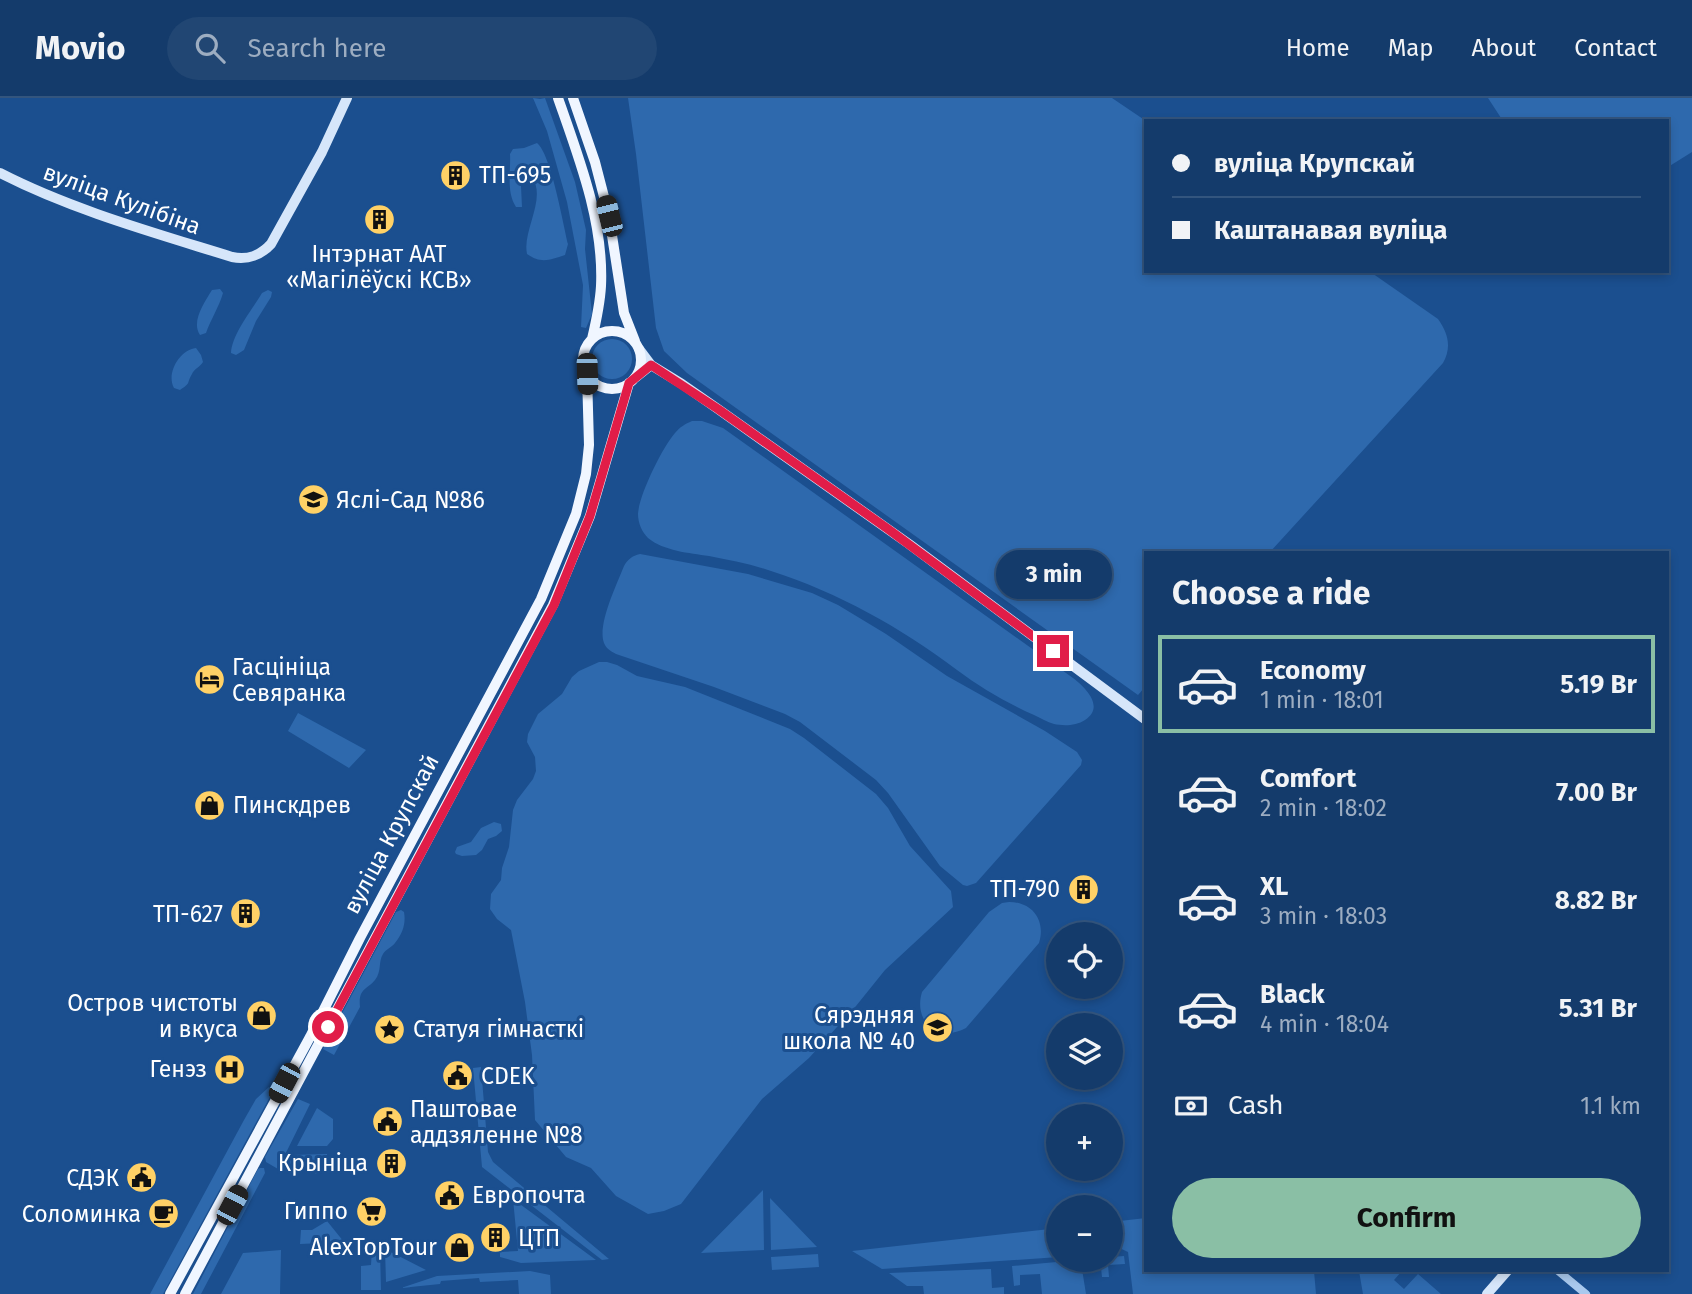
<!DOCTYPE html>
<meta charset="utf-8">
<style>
body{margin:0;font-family:"Fira Sans",sans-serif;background:#214673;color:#f1f3f6;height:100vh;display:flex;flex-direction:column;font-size:26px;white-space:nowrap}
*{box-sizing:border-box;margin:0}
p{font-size:23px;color:#9dadc1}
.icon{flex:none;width:38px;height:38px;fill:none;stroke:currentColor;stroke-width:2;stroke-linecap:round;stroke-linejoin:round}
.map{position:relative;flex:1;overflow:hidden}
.side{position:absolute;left:1144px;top:453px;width:525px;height:721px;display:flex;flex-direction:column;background:#143b6b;border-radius:0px;box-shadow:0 4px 10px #0003,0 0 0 2px #33557e}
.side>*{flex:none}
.guide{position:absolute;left:1144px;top:21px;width:525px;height:154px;border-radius:0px;box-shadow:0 4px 10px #0003,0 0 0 2px #33557e;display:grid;align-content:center;height:154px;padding:0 28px;background:#143b6b}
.buttons{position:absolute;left:1046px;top:824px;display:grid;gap:14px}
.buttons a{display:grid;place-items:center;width:77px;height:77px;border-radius:50%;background:#143b6b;box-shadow:0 4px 10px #0003,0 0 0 2px #33557e;font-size:35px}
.end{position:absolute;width:32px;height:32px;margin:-16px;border:9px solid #e11d48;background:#fff;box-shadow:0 0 0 4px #fff}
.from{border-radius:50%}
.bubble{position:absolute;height:49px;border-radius:24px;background:#143b6b;box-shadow:0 4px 10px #0003,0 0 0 2px #33557e;font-size:23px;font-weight:700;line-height:49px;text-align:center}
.car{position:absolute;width:21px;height:42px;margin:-21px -10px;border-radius:9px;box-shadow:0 0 5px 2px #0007;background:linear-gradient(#222 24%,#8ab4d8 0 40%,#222 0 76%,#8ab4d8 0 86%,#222 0)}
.guide b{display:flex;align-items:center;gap:24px;height:66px;font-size:26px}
.guide b+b{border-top:2px solid #33557e}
.guide i{width:18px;height:18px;background:#f1f3f6}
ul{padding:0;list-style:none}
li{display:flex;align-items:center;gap:21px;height:98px;margin:0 14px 10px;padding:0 14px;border:4px solid transparent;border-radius:0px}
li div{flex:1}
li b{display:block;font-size:26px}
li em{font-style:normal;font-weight:700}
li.on{border-color:#8abfa5}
li>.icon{width:63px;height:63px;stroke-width:1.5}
h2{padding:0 28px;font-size:32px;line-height:84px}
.pay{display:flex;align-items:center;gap:18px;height:77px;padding:0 28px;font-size:26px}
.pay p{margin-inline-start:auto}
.button{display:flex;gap:14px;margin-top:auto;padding:14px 28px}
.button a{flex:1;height:80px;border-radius:42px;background:#8abfa5;color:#111;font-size:28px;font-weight:700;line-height:80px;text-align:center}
header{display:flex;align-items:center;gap:42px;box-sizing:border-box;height:98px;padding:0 35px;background:#143b6b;border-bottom:2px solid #33557e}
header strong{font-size:33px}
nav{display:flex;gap:38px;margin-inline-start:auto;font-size:24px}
.search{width:490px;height:63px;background:#214673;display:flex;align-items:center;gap:18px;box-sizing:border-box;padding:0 24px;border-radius:38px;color:#9dadc1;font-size:26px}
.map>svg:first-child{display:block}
</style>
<header>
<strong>Movio</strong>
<div class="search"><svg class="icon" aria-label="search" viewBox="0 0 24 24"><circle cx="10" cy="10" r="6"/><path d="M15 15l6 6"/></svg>Search here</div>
<nav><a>Home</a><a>Map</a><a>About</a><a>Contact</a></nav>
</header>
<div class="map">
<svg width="1692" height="1196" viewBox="0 0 1692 1196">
<rect width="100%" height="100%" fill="#1b4f8f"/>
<path fill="#2e69ad" d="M533,0L540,1L545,0L575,84L586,132L585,151L592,216L586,230L581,229L583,187L567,104L547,33Z
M628,0H1112L1146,23V173H1369L1438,221C1448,235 1452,249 1443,265L1269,455H1146V588L1138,597L687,275L664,253L656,230L636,56Z
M1488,0H1692V54L1668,69V23H1503Z
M537,45C551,56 563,125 568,146L565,157C550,162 541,166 527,156C522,132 547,101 532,79H525L521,88L522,109H516C506,94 511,73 510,56L513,51L524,50Z
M220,191L223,195C219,209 211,221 206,235L200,237C191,224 204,205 212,192Z
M268,192L272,194L271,199L256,223L244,252L236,257L231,255C232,236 252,212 262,195Z
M592 261a20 20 0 1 1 40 0a20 20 0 1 1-40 0Z
M196,250L201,257L203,264C200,269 194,271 192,276C186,286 192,284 180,292L174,290C166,276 179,252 196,250Z
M692,323H702L723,330L1073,580C1086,590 1105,609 1085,622C1076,628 1063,628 1054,626C1047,624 1041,620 1034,617C1007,605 981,590 957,572C900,529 839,495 771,473C751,466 729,462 709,458C689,455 664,453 648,440C642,434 638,425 638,416C639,397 662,350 675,335C680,329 685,326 692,323Z
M640,456L748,476L812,495L838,507L886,536L947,578L1045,633L1077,654L1082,662L1081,667L976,785L967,788L963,787L940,768L888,695L876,682L800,624L785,616L714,589L616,556C610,553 606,550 604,545C597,527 617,486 624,468C628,461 632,458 640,456Z
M599,564H607L617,567L637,578L685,589L790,631L804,640L876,696L888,710L910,748L951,793L953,809L885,872L856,908L809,960L762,1001L681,1106L664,1113L648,1116L616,1098L591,1070L566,1059L535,1022L532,957L525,904L511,832L497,821L490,811L491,796L501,782L502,770L509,749L513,712L517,702L533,681L536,673L535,659L527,644L528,636L538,616L562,596L572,579L579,573Z
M298,615L366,652L349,670L288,633Z
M494,724L501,726L502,733L496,738L488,741L482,752L476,757L462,758L456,756L455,754L457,749L471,744L481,730Z
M1009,804C1033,804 1046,823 1039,845L966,930C938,945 913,924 922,894L989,814L1002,805Z
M401,812L404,814C406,825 403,835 395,845C392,849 386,851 383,856C378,864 382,873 375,882C367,892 358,890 360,909L334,957L323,951L396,814Z
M481,969L488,1054L493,1064L609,1161L602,1162L482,1069L473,970Z
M269,989L272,991V995L163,1196H150L244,1022L256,1001Z
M298,1001L310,1006L278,1071L266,1064L265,1059Z
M317,1010L333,1021V1041L327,1048H297Z
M327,1056V1067L317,1076L306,1072L295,1074L287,1067L292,1057Z
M260,1070H264L265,1075L201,1196H193L258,1071Z
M763,1092L764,1152L701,1155Z
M770,1100L817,1149L771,1152Z
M513,1101L596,1162L521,1165L500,1159V1154L518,1153Z
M1146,1120V1172L1314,1173L1316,1196H1133L1128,1154L1111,1146V1124Z
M327,1123L344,1144L300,1146L301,1132H312Z
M1059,1130V1159L882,1171L852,1153Z
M385,1151L426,1172L386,1184Z
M281,1152L280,1196H221L243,1155Z
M372,1152H380L381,1192H361V1168L371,1167Z
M818,1156L819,1169L772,1172L771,1159Z
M1124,1158L1125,1166L1108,1167L1109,1179H1102L1101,1170L1082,1171L1086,1196H1042L1040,1176L1020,1177V1187L1014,1188L1012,1168L1078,1162H1111V1159Z
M991,1171L992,1190L1004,1189V1196H924L923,1188H907L889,1175Z
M530,1173L550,1177L551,1196H519L518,1182L480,1184L479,1180L441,1183L440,1186L401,1190L437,1178Z
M1359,1173H1402L1394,1182L1404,1191L1418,1176L1441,1196H1363Z"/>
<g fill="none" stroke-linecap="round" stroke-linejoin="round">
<path stroke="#a9c9ee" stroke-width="8" d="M1557,1172L1586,1196"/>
<path stroke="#d6e6fa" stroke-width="10" d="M0,75C72,112 155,135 232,159C248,162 260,158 271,146L322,54L347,0
M639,251L651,267L682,286L718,311L909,446L1146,622
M636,279L651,267
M1487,1196L1508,1172"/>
<path stroke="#f0f6ff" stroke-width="10" d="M558,0C579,60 604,124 601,188C600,206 596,224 592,241
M573,0L595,64L609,118L624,215L635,243
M583 262a29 29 0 1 1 58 0a29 29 0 1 1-58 0Z
M170,1196L310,939L360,840L541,501L576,416L586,376L589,347L587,276
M185,1196L553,507L590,418L629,285"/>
</g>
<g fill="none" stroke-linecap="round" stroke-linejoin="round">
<path stroke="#e11d48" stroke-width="9" d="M328,929L554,507L590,418L629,285L651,267L718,311L888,431L1053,553"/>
</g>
<defs>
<symbol id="building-disc" viewBox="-11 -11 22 22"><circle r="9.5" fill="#ffd166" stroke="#1b4f8f"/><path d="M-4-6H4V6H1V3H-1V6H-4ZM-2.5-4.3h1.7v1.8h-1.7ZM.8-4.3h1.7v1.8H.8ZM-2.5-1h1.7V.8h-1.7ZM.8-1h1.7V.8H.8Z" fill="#111"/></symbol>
<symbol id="school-disc" viewBox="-11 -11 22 22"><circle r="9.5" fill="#ffd166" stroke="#1b4f8f"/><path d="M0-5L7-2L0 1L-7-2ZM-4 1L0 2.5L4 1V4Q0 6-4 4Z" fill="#111"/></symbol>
<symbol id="hotel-disc" viewBox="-11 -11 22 22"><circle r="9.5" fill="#ffd166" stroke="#1b4f8f"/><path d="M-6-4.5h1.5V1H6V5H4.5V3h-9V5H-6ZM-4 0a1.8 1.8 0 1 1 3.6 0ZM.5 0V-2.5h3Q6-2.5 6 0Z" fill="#111"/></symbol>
<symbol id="shop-disc" viewBox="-11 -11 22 22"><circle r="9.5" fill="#ffd166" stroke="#1b4f8f"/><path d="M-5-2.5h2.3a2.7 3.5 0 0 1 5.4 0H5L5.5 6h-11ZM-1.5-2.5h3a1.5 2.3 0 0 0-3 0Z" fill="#111"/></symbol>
<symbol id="sight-disc" viewBox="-11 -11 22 22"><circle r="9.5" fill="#ffd166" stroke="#1b4f8f"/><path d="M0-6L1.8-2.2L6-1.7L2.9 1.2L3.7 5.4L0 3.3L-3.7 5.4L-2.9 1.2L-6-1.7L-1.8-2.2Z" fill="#111"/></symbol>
<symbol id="hospital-disc" viewBox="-11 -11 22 22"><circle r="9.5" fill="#ffd166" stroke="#1b4f8f"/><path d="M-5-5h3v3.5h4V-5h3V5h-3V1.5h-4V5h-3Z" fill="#111"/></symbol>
<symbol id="civic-disc" viewBox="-11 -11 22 22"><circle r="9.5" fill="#ffd166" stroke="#1b4f8f"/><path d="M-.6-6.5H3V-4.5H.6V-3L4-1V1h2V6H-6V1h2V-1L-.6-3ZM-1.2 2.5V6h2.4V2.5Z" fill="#111"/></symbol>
<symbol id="supermarket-disc" viewBox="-11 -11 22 22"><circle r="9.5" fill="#ffd166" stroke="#1b4f8f"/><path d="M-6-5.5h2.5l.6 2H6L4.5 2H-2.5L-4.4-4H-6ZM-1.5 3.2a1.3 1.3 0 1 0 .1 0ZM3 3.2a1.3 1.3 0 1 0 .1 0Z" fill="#111"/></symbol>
<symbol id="cafe-disc" viewBox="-11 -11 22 22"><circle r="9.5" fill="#ffd166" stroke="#1b4f8f"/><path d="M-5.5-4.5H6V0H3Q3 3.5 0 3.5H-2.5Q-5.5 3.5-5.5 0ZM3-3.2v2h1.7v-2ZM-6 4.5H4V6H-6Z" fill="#111"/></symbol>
</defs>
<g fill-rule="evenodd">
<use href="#building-disc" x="438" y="60" width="35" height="35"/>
<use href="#building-disc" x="362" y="104" width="35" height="35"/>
<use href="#school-disc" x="296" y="384" width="35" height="35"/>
<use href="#hotel-disc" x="192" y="564" width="35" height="35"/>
<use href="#shop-disc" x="192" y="690" width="35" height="35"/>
<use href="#building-disc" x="1066" y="774" width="35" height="35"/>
<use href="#building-disc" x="228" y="798" width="35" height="35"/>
<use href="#shop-disc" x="244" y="900" width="35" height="35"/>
<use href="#school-disc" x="920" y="912" width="35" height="35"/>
<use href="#sight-disc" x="372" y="914" width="35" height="35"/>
<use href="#hospital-disc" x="212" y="954" width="35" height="35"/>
<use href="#civic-disc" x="440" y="960" width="35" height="35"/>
<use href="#civic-disc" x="370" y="1006" width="35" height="35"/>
<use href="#building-disc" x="374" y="1048" width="35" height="35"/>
<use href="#civic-disc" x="124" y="1062" width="35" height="35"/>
<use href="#civic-disc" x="432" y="1080" width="35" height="35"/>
<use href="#supermarket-disc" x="354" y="1096" width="35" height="35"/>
<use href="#cafe-disc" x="146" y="1098" width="35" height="35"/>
<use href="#building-disc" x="478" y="1122" width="35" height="35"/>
<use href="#shop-disc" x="442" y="1132" width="35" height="35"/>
</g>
<g text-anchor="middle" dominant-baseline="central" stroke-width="6" stroke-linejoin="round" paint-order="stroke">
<g font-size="23" fill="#fff" stroke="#1b4f8f" text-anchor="end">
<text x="479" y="77" text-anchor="start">ТП-695</text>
<text x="379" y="156" text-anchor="middle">Інтэрнат ААТ<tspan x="379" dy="26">«Магілёўскі КСВ»</tspan></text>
<text x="336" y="402" text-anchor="start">Яслі-Сад №86</text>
<text x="232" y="569" text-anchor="start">Гасцініца<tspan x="232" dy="26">Севяранка</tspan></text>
<text x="233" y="707" text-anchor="start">Пинскдрев</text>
<text x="1060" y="791">ТП-790</text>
<text x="223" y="816">ТП-627</text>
<text x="238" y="905">Остров чистоты<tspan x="238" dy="26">и вкуса</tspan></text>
<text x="915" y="917">Сярэдняя<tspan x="915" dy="26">школа № 40</tspan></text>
<text x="413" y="931" text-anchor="start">Статуя гімнасткі</text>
<text x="207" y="971">Генэз</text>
<text x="481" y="978" text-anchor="start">CDEK</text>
<text x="410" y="1011" text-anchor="start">Паштовае<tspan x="410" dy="26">аддзяленне №8</tspan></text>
<text x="368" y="1065">Крыніца</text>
<text x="119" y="1080">СДЭК</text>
<text x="472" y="1097" text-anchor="start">Европочта</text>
<text x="348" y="1113">Гиппо</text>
<text x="141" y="1116">Соломинка</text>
<text x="518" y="1140" text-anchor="start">ЦТП</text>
<text x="437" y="1149">AlexTopTour</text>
</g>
<g font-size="23" fill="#fff" stroke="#1b4f8f">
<text transform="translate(122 101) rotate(20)">вуліца Кулібіна</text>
<text transform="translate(391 736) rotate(-62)">вуліца Крупскай</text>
</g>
</g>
</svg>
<div class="buttons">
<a><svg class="icon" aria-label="locate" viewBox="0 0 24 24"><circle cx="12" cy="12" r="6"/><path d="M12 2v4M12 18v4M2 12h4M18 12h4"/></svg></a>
<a><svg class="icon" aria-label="layers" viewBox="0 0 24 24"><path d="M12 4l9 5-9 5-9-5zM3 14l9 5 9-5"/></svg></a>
<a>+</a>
<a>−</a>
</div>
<i class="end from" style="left:328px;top:929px"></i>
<i class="end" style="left:1053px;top:553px"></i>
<div class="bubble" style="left:996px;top:452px;width:116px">3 min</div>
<i class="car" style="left:609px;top:118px;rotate:346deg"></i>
<i class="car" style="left:587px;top:276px;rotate:178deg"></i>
<i class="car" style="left:284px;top:985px;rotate:208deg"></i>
<i class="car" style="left:232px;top:1107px;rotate:28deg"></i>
<div class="guide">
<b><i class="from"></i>вуліца Крупскай</b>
<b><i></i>Каштанавая вуліца</b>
</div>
<section class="side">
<h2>Choose a ride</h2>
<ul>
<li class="on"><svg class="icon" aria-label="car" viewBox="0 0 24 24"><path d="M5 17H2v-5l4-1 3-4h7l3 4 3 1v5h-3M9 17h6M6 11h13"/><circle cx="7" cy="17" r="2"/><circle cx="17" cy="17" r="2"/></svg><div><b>Economy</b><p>1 min · 18:01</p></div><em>5.19 Br</em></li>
<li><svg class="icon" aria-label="car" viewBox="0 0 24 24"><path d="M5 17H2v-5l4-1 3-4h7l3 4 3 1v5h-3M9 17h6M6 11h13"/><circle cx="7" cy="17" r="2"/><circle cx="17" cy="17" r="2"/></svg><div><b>Comfort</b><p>2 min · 18:02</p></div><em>7.00 Br</em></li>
<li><svg class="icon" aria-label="car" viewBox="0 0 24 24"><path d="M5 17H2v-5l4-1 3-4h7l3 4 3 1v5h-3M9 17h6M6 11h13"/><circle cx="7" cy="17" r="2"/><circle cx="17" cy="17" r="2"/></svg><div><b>XL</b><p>3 min · 18:03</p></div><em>8.82 Br</em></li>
<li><svg class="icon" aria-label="car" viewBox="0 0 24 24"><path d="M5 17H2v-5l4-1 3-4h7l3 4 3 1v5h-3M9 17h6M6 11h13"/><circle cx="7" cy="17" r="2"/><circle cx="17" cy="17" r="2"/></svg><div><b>Black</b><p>4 min · 18:04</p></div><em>5.31 Br</em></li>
</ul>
<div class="pay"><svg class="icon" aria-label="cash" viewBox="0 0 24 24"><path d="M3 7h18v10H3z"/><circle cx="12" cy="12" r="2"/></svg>Cash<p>1.1 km</p></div>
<div class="button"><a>Confirm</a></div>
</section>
</div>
